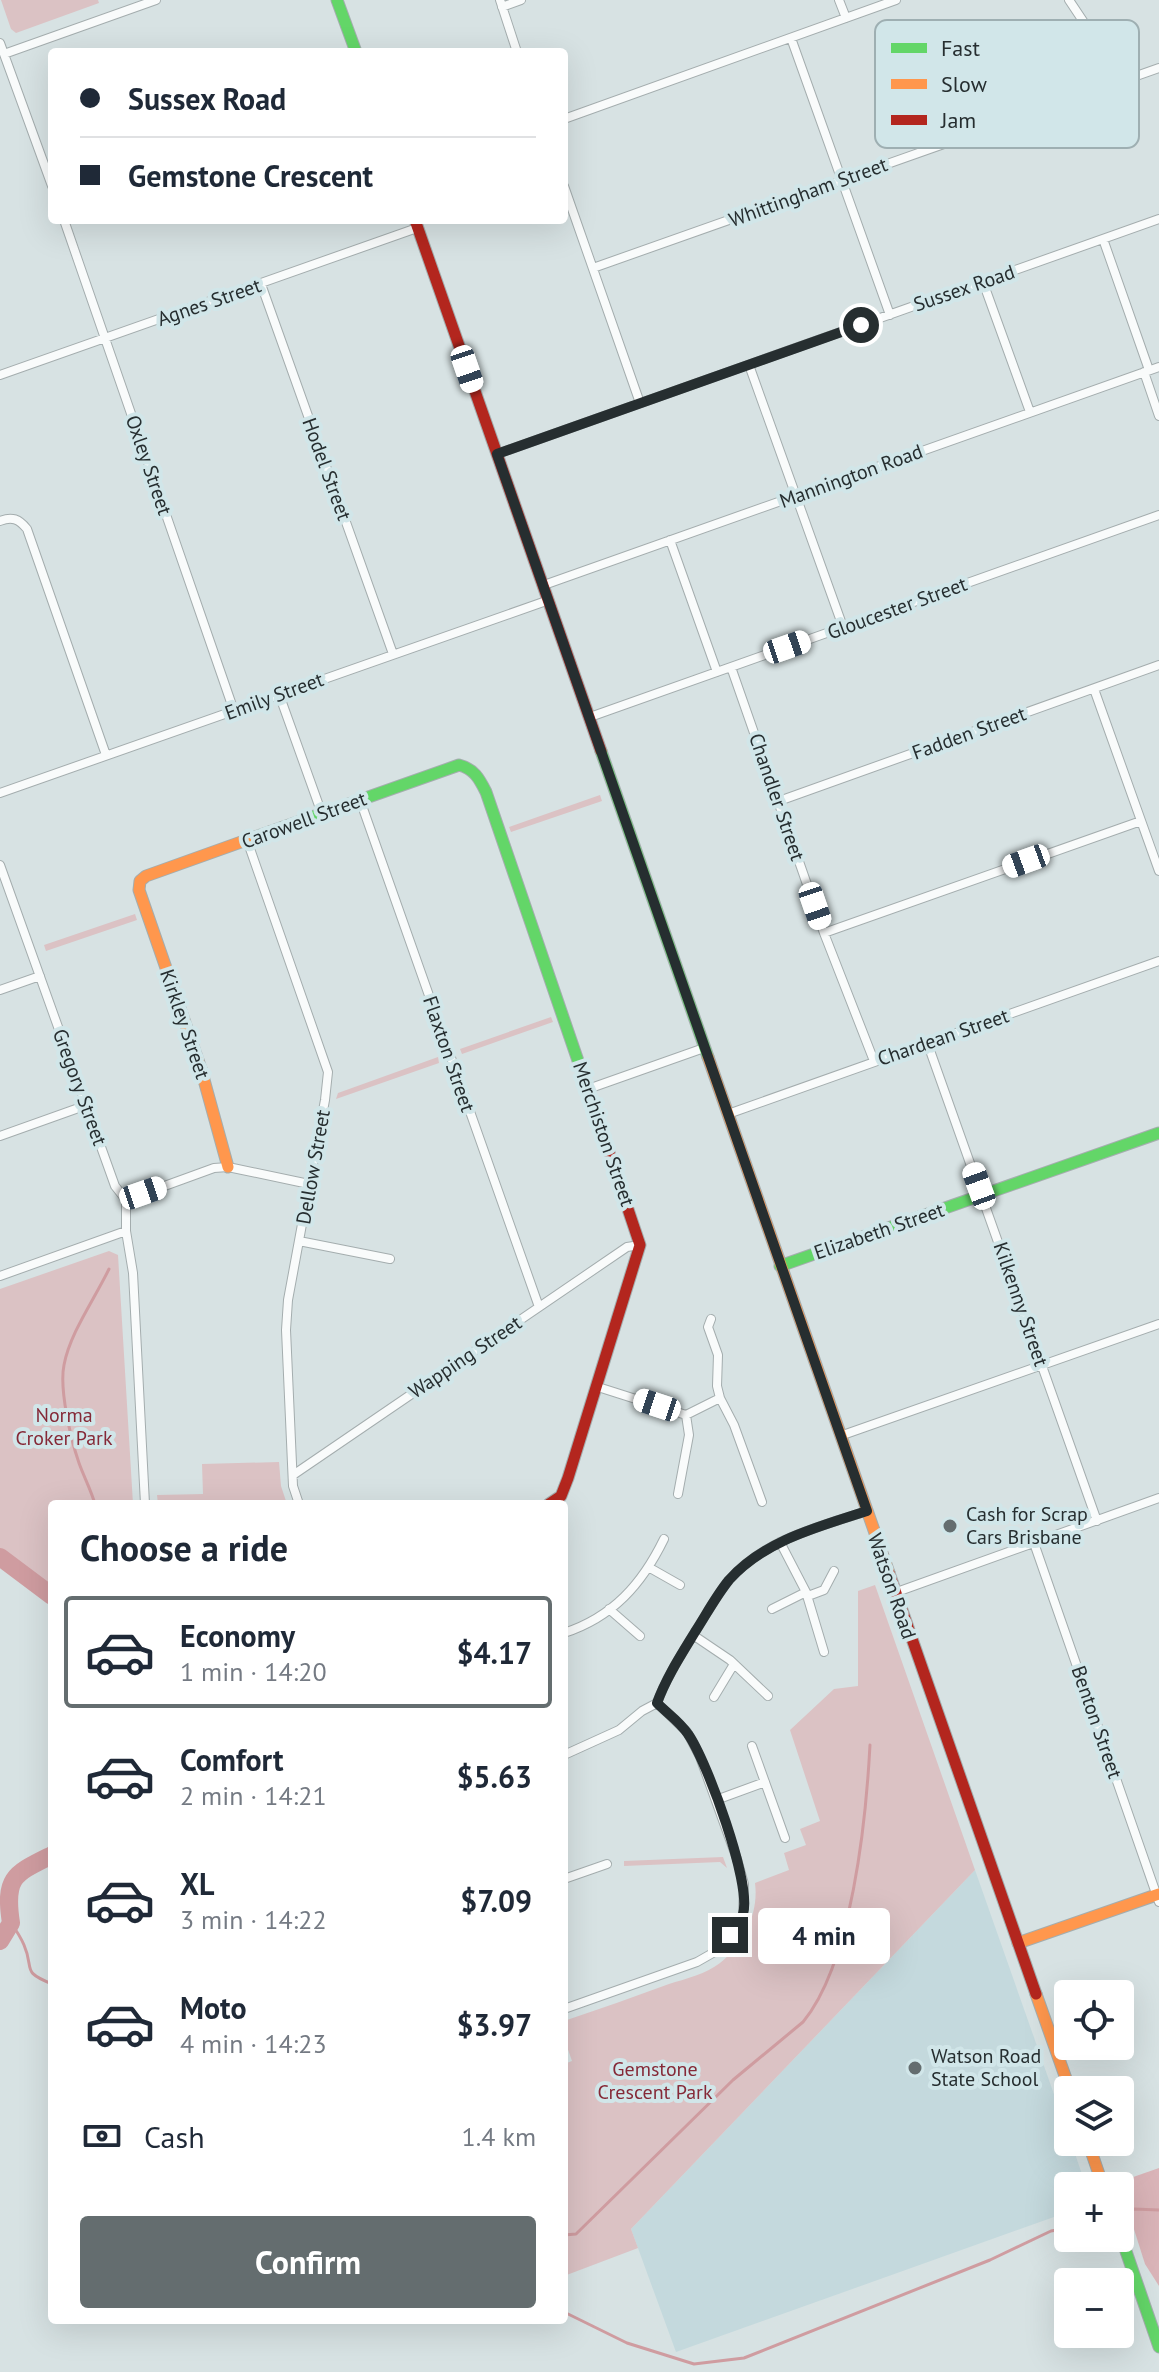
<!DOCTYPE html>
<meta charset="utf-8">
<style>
body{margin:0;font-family:"PT Sans",sans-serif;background:#f6f6f7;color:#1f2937;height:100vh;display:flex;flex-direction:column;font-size:30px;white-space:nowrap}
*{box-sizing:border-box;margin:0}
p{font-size:26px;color:#747a83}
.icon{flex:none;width:44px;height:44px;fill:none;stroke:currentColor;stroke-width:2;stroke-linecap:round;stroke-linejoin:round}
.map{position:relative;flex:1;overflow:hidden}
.side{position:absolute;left:48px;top:1500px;width:520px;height:824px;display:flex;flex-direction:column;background:#fff;border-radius:8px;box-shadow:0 8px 32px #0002}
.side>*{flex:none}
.hud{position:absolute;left:48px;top:48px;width:520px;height:176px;border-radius:8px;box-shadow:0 8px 32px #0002;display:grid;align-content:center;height:176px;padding:0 32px;background:#fff}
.fabs{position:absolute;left:1054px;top:1980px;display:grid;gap:16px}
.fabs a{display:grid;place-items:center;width:80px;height:80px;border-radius:8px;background:#fff;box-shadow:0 8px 32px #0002;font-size:40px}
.end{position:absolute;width:36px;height:36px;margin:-18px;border:10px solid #262e30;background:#fff;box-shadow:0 0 0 4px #fff}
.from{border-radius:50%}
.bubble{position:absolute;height:56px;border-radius:8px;background:#fff;box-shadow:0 8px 32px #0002;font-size:26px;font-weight:800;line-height:56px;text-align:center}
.car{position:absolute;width:24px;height:48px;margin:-24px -12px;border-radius:10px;box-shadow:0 0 6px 2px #0007;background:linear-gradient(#fff 24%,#345 0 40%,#fff 0 76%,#345 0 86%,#fff 0)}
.hud b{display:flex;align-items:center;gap:28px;height:76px;font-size:30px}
.hud b+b{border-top:2px solid #e0e1e3}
.hud i{width:20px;height:20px;background:#1f2937}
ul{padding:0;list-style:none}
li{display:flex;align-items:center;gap:24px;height:112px;margin:0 16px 12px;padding:0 16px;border:4px solid transparent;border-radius:8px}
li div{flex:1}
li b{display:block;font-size:30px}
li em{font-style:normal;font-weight:800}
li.active{border-color:#646d6f}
li>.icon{width:72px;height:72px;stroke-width:1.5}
h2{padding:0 32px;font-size:36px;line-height:96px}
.pay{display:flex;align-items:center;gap:20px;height:88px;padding:0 32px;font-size:30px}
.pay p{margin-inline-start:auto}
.cta{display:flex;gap:16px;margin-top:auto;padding:16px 32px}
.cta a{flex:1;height:92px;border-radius:8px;background:#646d6f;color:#fff;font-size:32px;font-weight:800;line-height:92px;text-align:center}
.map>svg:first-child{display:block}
</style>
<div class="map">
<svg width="1159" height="2372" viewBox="0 0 1159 2372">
<rect width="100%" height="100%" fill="#d7e2e3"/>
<path fill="#c4d9dd" d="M975,1870L1068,2134V2142H1071L1086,2186H1068V2212L676,2352L631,2229Z"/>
<path fill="#dbc2c4" d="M1,0H98L99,3L16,33L11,29Z
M600,795L602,801L511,832L509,827Z
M135,914L137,920L46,951L44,945Z
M551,1017L553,1022L462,1054L460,1049Z
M438,1057L439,1063L336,1099L338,1093Z
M109,1251L118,1255L133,1504H52V1596L0,1557V1289Z
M279,1462L281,1486L287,1504H158L157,1495L203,1494L202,1464Z
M875,1585L975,1870L631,2229L638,2248L564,2276V2064L572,2061L564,2038V2021C599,2009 634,1997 669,1984C685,1979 706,1974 720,1963C744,1944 759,1913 755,1883L789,1870L784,1853L806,1845L800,1829L820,1821L790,1730L834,1689L858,1686V1591Z
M723,1857L727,1868L720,1862L624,1866V1861Z"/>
<path fill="#dab4b8" d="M1159,2168V2286L1145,2264L1119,2182Z"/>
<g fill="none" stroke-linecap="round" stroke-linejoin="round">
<path stroke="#cf9ca0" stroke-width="3" d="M95,1504C91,1490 84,1477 79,1463C71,1440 59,1389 64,1365C70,1333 94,1300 109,1269
M11,1923C16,1930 21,1938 24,1945C35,1970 20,1971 52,1984
M1120,2214L1134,2209L1159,2210
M564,2235L576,2234L733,2080L803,2022C852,1963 866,1820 870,1745
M564,2312L627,2343L694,2364L744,2358L990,2260L1051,2231L1068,2228"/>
<path stroke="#cf9ca0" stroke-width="18" d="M0,1557L52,1596
M0,1941L11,1923C4,1877 14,1874 52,1855"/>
<defs>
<path id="street" d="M500,0L517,52
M839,0L846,18
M1069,0L1117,72L1120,81
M502,7L521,0
M791,38L890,315
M0,43L52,186
M4,54L156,0
M564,119L896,0
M564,186L640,403
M64,220L234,711
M1103,239L1149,370
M593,268L1159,68
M983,282L1030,412
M261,284L393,654
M749,365L843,627
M1144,372L1159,416
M0,375L417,228
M497,454L1159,219
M0,521C12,516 19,519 27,529L106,755
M670,540L717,672
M544,585L1159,367
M731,667L824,933L874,1061
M1094,689L1159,871
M279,694L322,814
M590,717L1159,515
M0,793L549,600
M360,800L539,1307
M779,801L1159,665
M247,840L328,1072L325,1100L288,1300L286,1330L293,1486L299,1504
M0,865L115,1186L126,1200V1231L133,1273L145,1504
M824,933L1141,821
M0,990L40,976
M927,1042L1097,1521
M588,1089L704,1048
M728,1114L1159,961
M0,1136L87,1105
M126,1200L214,1168L228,1167L309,1184
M299,1241L390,1259
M0,1276L126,1231
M598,1387L686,1415
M720,1398L734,1425L762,1502
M686,1415L720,1398L717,1386L718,1355L708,1327L711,1319
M840,1436L1159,1324
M293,1475L627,1247L640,1245
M678,1494L689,1435L686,1415
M780,1542L806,1592L824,1652
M1034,1543L1159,1902
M650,1568L680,1585
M894,1593L1159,1498
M808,1596L824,1590L834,1571
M609,1609L640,1636
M772,1609L806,1592
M564,1633C613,1617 642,1584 664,1539
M693,1635L730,1660L768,1696
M714,1697L734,1664
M752,1746L785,1838
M564,1755L619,1730L642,1711L657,1703C666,1678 681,1655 695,1632C706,1615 716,1596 729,1580C764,1540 818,1527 867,1511
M716,1800L765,1782
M564,1879L607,1864
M564,2009L697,1962L718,1950L743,1914L744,1884L737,1859L700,1757L687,1732L657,1703"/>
<path id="fast" d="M337,0L356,52
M601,751L708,1057
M255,837L459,765C474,769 479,778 486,792L588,1090
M780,1266L1159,1133
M1120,2234L1159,2347"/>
<path id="slow" d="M708,1057L889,1573
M228,1167L201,1069L139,890L140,881L146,876L255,837
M1018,1943L1159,1894
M1036,1994L1070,2090
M1088,2142L1103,2186"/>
<path id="jam" d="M415,220L601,751
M549,1504L561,1496L568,1478L640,1245L588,1090
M889,1573L1036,1994"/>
</defs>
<use href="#street" stroke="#a4adae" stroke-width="10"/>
<use href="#fast" stroke="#a4adae" stroke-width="13"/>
<use href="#slow" stroke="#a4adae" stroke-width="13"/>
<use href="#jam" stroke="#a4adae" stroke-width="13"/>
<use href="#street" stroke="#f9fbfb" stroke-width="8"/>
<use href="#fast" stroke="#63d668" stroke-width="11"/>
<use href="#slow" stroke="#ff974d" stroke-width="11"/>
<use href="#jam" stroke="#b3261e" stroke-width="11"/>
</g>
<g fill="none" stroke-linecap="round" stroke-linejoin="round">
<path stroke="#262e30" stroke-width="10" d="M730,1935C734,1929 740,1921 743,1914C752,1884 707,1761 688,1734C680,1722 667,1713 657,1703C666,1678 681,1655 695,1632C706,1615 716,1596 729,1580C765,1540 818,1527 867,1511L497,454L861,325"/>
</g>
<g fill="#646d6f" stroke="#d1e6e9" stroke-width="3">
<circle cx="950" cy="1526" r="8"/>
<circle cx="915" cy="2068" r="8"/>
</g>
<g text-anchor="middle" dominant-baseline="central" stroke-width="8" stroke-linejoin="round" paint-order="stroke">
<g font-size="20" fill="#262e30" stroke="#d1e6e9">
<text transform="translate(808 192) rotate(-20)">Whittingham Street</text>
<text transform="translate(964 288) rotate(-19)">Sussex Road</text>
<text transform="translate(209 302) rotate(-19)">Agnes Street</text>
<text transform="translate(149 465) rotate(71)">Oxley Street</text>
<text transform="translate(327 469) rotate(70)">Hodel Street</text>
<text transform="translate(851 476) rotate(-20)">Mannington Road</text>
<text transform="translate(897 608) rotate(-20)">Gloucester Street</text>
<text transform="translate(274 696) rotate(-20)">Emily Street</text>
<text transform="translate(969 733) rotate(-20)">Fadden Street</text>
<text transform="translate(777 797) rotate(71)">Chandler Street</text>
<text transform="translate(304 820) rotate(-20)">Carowell Street</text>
<text transform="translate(185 1024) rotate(71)">Kirkley Street</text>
<text transform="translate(943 1037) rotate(-19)">Chardean Street</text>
<text transform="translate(449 1054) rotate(71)">Flaxton Street</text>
<text transform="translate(80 1087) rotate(70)">Gregory Street</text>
<text transform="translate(604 1134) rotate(71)">Merchiston Street</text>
<text transform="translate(313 1167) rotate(-80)">Dellow Street</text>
<text transform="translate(879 1231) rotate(-19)">Elizabeth Street</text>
<text transform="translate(1021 1304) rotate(71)">Kilkenny Street</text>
<text transform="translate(465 1357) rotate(-34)">Wapping Street</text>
<text transform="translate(892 1586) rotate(71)">Watson Road</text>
<text transform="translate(1097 1722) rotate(71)">Benton Street</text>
</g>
<g font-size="20" fill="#852937" stroke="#d1e6e9">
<text x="64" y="1415">Norma<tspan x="64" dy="23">Croker Park</tspan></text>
<text x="655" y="2069">Gemstone<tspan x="655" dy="23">Crescent Park</tspan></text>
</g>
<g font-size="20" fill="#262e30" stroke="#d1e6e9" text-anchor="start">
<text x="966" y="1514">Cash for Scrap<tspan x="966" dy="23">Cars Brisbane</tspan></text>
<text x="931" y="2056">Watson Road<tspan x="931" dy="23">State School</tspan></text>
</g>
</g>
<rect x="875" y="20" width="264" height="128" rx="12" fill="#d1e6e9" stroke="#9eafb2" stroke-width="2"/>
<rect x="891" y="43" width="36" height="10" fill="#63d668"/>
<rect x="891" y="79" width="36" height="10" fill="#ff974d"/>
<rect x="891" y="115" width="36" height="10" fill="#b3261e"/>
<g font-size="22" fill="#262e30">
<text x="941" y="56">Fast</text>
<text x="941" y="92">Slow</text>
<text x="941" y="128">Jam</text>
</g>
</svg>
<div class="fabs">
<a><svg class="icon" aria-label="locate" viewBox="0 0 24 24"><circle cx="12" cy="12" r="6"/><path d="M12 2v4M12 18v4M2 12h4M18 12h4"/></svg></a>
<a><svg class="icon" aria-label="layers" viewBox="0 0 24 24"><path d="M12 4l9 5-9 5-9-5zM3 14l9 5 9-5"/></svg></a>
<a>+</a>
<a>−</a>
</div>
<i class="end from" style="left:861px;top:325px"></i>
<i class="end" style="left:730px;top:1935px"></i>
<div class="bubble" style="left:758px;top:1908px;width:132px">4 min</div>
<i class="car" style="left:467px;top:369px;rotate:161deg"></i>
<i class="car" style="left:787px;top:647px;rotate:71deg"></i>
<i class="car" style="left:1026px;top:861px;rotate:250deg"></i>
<i class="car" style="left:815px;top:906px;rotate:161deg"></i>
<i class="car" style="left:979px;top:1186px;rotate:340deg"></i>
<i class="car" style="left:143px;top:1193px;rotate:71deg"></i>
<i class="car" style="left:657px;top:1405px;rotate:288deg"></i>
<div class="hud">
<b><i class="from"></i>Sussex Road</b>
<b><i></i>Gemstone Crescent</b>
</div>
<section class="side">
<h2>Choose a ride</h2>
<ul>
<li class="active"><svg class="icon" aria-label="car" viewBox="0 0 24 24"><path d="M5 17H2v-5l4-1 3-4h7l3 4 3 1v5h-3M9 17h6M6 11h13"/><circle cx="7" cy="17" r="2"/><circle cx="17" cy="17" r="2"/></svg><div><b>Economy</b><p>1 min · 14:20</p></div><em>$4.17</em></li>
<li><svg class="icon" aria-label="car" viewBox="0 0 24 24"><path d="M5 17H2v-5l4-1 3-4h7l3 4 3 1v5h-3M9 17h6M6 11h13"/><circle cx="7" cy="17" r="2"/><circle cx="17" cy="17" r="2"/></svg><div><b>Comfort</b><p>2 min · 14:21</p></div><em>$5.63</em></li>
<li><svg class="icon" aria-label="car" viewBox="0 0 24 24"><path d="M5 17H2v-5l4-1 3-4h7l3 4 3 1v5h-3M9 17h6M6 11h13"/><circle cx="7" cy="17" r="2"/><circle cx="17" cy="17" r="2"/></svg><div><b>XL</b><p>3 min · 14:22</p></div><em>$7.09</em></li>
<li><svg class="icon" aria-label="car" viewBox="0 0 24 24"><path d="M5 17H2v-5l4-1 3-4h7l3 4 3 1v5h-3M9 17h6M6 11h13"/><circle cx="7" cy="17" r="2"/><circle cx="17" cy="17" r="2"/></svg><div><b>Moto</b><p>4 min · 14:23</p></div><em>$3.97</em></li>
</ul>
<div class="pay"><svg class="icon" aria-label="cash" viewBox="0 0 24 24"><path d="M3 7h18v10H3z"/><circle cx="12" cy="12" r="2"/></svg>Cash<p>1.4 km</p></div>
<div class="cta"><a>Confirm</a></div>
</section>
</div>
